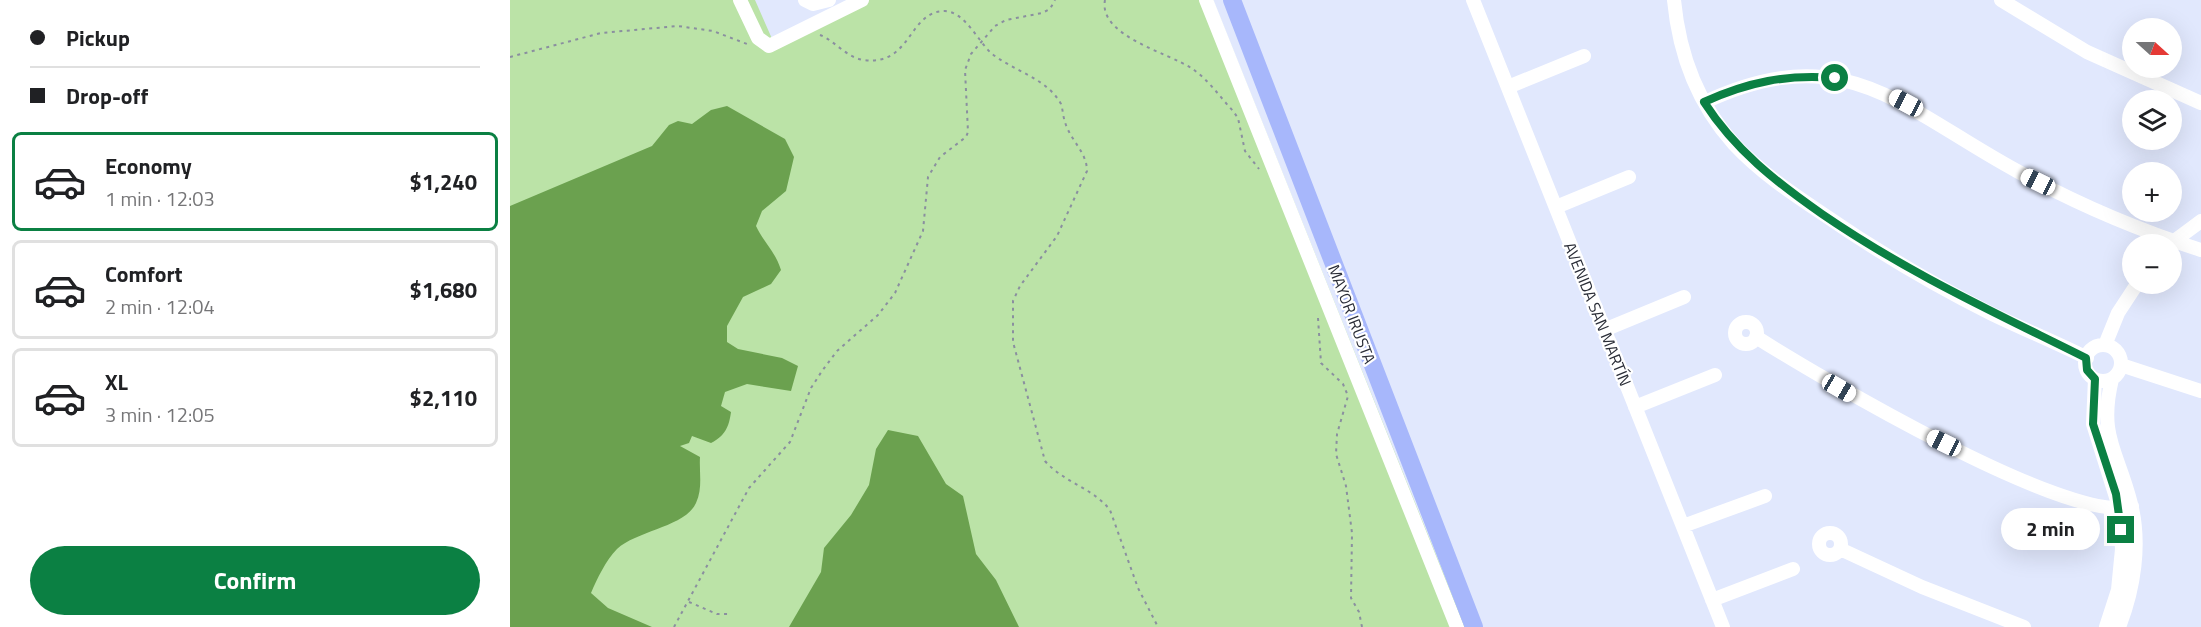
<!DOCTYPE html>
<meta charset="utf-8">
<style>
body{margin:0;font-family:"Titillium Web",sans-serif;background:#f6f6f6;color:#202124;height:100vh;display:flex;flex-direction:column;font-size:22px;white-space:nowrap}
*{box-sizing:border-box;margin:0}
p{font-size:20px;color:#757577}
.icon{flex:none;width:33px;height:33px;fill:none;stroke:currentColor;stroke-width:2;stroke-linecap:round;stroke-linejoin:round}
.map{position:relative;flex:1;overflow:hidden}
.details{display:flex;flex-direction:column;background:#fff;width:510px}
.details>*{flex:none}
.hud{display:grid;align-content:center;height:132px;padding:0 30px;background:#fff}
.needle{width:39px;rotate:111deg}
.buttons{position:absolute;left:1612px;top:18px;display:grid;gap:12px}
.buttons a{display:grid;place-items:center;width:60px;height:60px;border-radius:50%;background:#fff;box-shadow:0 6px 24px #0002;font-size:30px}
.end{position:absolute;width:27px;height:27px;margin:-14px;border:8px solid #0b8043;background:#fff;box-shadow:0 0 0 3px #fff}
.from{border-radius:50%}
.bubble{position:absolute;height:42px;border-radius:21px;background:#fff;box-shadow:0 6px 24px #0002;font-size:20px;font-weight:700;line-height:42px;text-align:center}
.car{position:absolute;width:18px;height:36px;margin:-18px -9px;border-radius:8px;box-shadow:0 0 4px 2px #0007;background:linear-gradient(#fff 24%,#345 0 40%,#fff 0 76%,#345 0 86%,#fff 0)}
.hud b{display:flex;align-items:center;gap:21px;height:57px;font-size:22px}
.hud b+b{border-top:2px solid #e0e0e0}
.hud i{width:15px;height:15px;background:#202124}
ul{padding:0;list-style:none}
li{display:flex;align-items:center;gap:18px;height:99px;margin:0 12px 9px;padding:0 18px;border:3px solid #e0e0e0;border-radius:9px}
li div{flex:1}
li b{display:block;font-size:22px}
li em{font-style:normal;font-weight:700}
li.on{border-color:#0b8043}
li>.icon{width:54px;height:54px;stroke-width:1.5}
.action{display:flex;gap:12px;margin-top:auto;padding:12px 30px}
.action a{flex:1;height:69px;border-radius:36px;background:#0b8043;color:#fff;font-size:24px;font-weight:700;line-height:69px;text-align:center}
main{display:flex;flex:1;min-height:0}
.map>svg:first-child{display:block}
</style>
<main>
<section class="details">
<div class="hud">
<b><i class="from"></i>Pickup</b>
<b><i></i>Drop-off</b>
</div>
<ul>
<li class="on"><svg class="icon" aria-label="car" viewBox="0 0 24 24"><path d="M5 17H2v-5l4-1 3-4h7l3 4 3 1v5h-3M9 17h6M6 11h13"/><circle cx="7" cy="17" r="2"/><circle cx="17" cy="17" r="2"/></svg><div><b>Economy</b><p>1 min · 12:03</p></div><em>$1,240</em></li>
<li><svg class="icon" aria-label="car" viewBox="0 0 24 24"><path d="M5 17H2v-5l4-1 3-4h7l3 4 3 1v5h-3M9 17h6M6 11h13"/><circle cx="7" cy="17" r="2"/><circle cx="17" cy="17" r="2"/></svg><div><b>Comfort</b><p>2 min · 12:04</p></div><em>$1,680</em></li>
<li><svg class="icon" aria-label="car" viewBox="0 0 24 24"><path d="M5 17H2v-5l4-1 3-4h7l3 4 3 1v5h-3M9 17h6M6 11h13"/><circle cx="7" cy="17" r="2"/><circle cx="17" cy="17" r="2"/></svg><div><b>XL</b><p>3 min · 12:05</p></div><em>$2,110</em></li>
</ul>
<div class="action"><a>Confirm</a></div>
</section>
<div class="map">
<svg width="1691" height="627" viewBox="0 0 1691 627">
<rect width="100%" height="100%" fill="#e1e8fd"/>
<path fill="#bbe3a7" d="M0,0H245L263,41L341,0H703L955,627H0Z"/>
<path fill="#6ba14f" d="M217,106L275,139L284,157L276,191L252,211L246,226C254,243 265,251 271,270L261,284L233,297L217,326V342L228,349L272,358L288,366L281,391L237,384L215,392L211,406L221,412C219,427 215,436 201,443L182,436L179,443L170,446L190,457C189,472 193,488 186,503C175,527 128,530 107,549C96,560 87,579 81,593L98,608L142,627H0V206L142,146L159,125L168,121L182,124L201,110Z
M378,430L408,436L436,484L453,496L466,554L486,580L509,627H279L311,572L314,548L341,515L359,485L366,449Z"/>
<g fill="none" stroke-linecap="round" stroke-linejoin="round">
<path stroke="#8a8f9f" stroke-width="2" stroke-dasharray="3 4.5" stroke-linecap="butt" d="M595,0C588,36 659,53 681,68C697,78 710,97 723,111L728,118L735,151L749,169
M310,35C325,41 337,58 354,60C402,66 398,11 435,11C455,12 468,41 481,53C503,71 537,78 551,104C553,110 553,117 555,122C560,140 577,152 577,171L547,236L510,286L503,301V342L535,461C553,482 583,488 600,510L628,588L648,627
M0,57L91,33L168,26L203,31L237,44
M808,318L811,363L833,384L838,396L827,434L826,454L836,486L842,533L841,598L849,612L852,627
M179,602L207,614H219
M164,627L239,488L280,442L301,388L312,371L327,351L368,315L385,293L413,231L418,177L430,157L456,137L458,132L455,70L461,54L485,26L496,20L532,13L540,9L545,0"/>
<path stroke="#fff" stroke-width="14" d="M230,0L248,38L259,46L352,0
M295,0L303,4L319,0
M696,0L947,627
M963,0L1213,627
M1164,0C1169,53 1188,104 1224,144C1249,171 1280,192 1310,212C1365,250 1422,284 1482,314C1513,329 1545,342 1577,358
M1491,0L1577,52L1691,103
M998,87L1074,56
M1195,102C1335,37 1391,108 1507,171C1565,203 1628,230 1691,250
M1046,207L1119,177
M1660,244L1691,221
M1225 333a11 11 0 1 1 22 0a11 11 0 1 1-22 0Z
M1094,330L1174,297
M1246,337C1306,375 1562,527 1622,506
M1595,345L1608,313L1627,284
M1575 363a18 18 0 1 1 36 0a18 18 0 1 1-36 0Z
M1611,365L1691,391
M1585,379L1583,424L1610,510L1612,549L1608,590L1596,627
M1602,379C1588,437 1608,451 1621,504C1631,544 1624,589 1609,627
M1125,407L1205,375
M1173,526L1255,496
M1309 544a11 11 0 1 1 22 0a11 11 0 1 1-22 0Z
M1330,549L1412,587L1514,627
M1202,600L1283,569"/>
<path stroke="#a7b7fb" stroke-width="18" d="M722,0L964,627"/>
</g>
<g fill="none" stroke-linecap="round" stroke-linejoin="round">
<path stroke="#0b8043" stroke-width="8" d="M1325,78C1277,74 1238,82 1194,102C1225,150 1266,182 1312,214C1398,273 1484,312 1576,358L1577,370L1585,379L1583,424L1606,494L1611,530"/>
</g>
<g text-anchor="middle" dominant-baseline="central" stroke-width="4.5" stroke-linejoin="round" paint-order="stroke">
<g font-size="16" fill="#2a2d37" stroke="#fff">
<text transform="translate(842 314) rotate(69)">MAYOR IRUSTA</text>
<text transform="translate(1088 314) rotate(68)">AVENIDA SAN MARTÍN</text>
</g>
</g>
</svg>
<div class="buttons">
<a><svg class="needle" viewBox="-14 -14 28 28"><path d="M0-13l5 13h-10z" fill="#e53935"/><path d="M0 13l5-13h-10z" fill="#757577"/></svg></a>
<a><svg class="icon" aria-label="layers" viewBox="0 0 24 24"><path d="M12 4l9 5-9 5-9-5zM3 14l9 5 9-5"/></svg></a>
<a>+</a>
<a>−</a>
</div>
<i class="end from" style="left:1325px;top:78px"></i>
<i class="end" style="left:1611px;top:530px"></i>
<div class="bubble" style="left:1491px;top:508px;width:99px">2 min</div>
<i class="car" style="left:1396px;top:103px;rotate:298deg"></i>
<i class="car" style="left:1528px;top:182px;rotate:296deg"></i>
<i class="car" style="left:1329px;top:388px;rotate:120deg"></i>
<i class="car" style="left:1434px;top:443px;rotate:296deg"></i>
</div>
</main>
